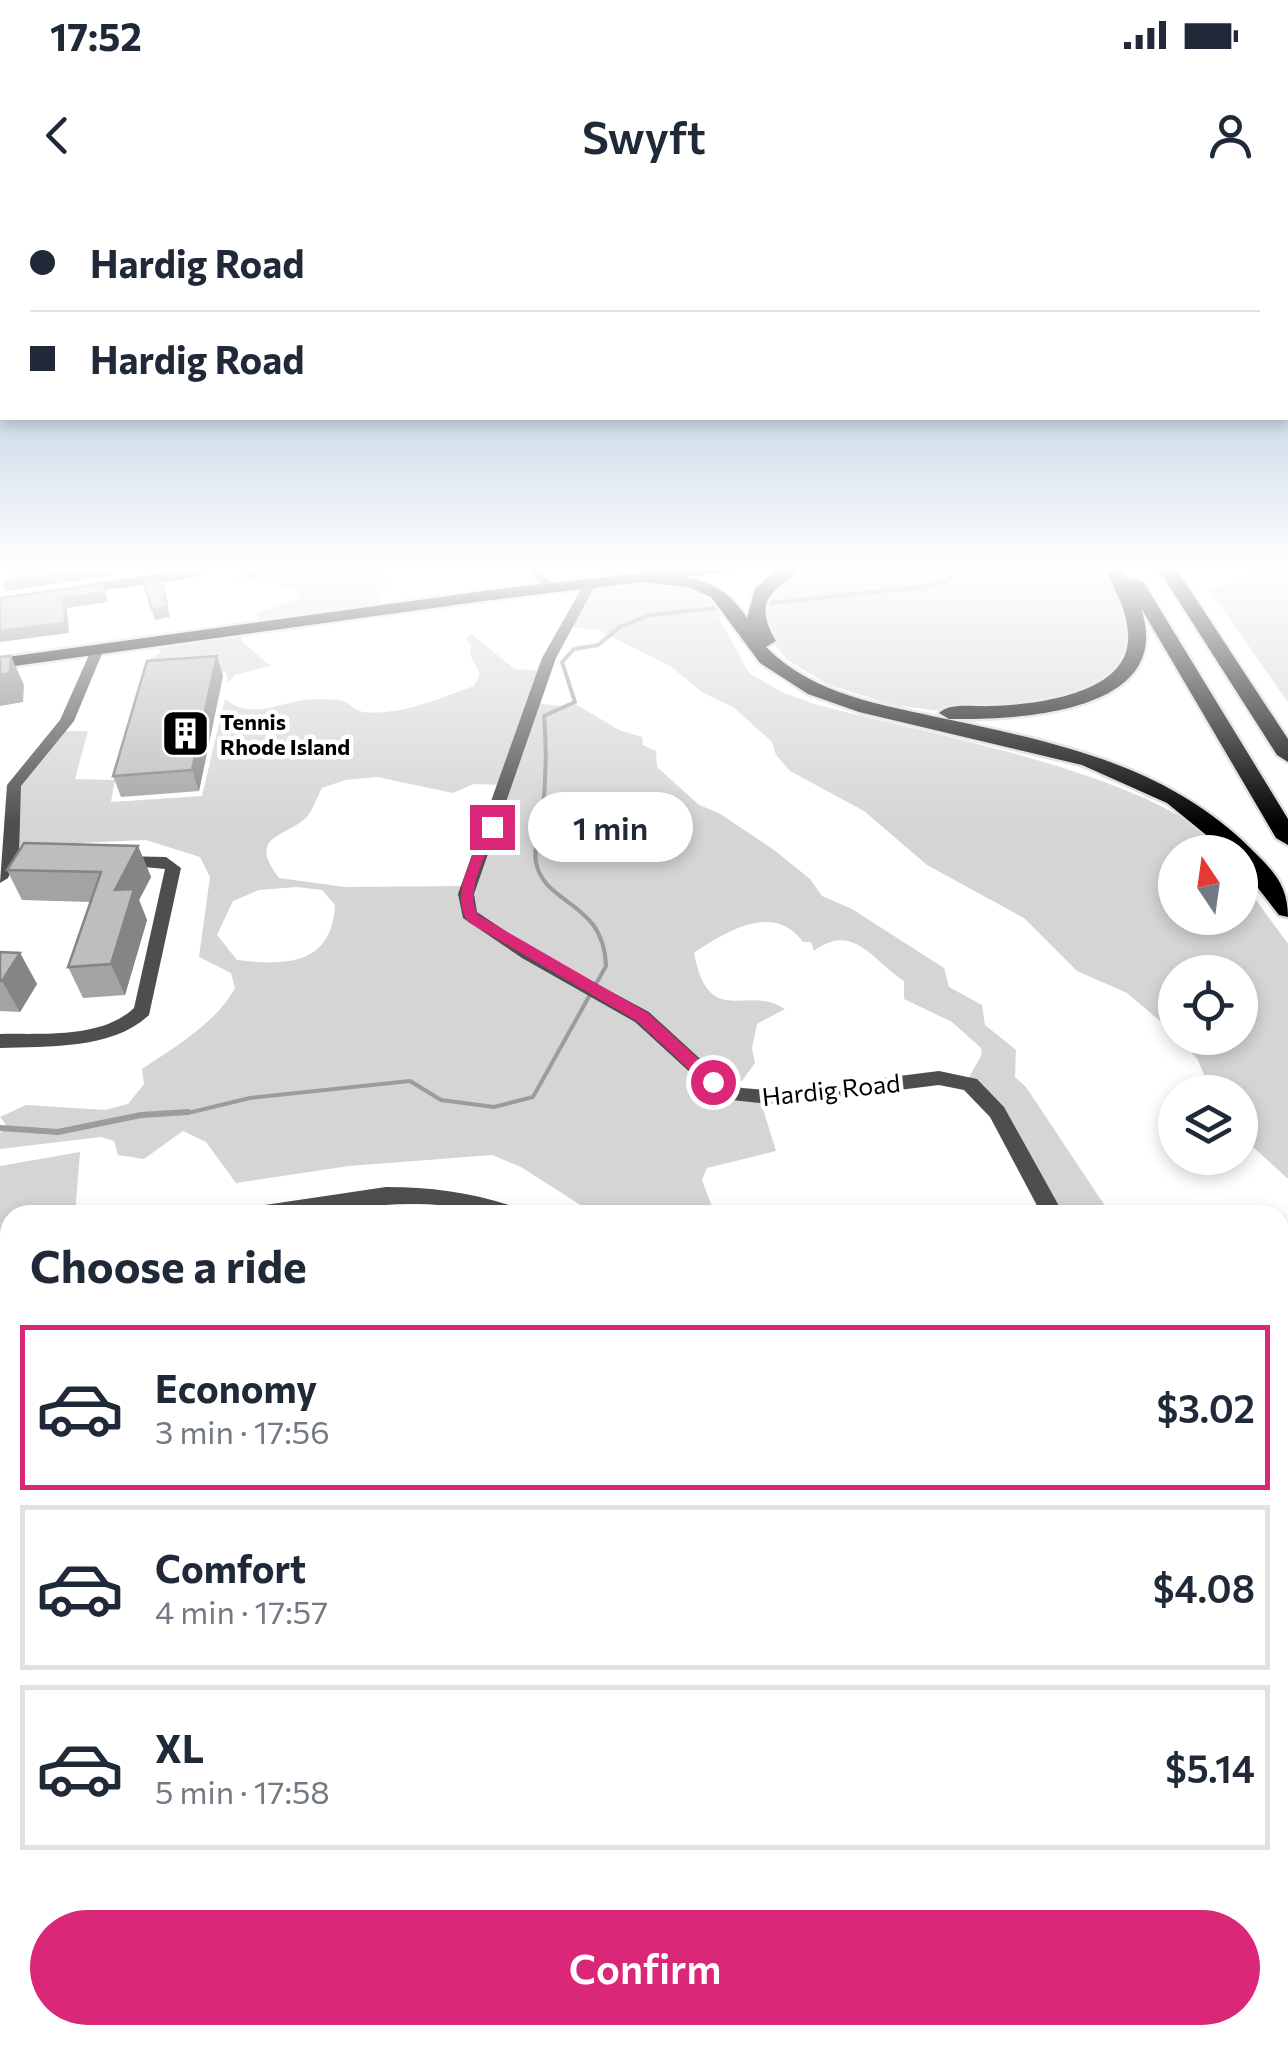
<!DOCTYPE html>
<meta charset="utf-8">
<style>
body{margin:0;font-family:Commissioner,sans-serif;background:#f2f2f3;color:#1f2937;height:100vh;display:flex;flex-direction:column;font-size:38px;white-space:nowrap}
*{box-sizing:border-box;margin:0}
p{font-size:32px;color:#747a83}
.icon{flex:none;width:55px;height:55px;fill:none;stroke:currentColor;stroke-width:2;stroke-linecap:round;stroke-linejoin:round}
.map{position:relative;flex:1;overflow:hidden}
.panel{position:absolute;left:0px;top:1005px;width:1290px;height:840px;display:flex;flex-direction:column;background:#fff;border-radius:30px 30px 0 0;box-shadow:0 5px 15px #0003}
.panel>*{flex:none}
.guide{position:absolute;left:0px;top:0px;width:1290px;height:220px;box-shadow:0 5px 15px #0003;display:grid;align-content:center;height:220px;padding:0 30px;background:#fff}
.needle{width:65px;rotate:347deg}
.tools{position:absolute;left:1158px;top:635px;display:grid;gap:20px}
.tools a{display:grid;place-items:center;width:100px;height:100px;border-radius:50%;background:#fff;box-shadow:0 5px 15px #0003;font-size:50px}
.end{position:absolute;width:45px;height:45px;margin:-22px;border:12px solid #db2777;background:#fff;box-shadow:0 0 0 5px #fff}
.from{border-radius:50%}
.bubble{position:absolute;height:70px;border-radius:35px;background:#fff;box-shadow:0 5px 15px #0003;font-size:32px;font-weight:600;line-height:70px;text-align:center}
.guide b{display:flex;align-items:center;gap:35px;height:95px;font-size:38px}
.guide b+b{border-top:2px solid #e0e1e3}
.guide i{width:25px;height:25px;background:#1f2937}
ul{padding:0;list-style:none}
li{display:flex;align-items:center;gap:30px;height:165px;margin:0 20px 15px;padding:0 10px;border:5px solid #e0e1e3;border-radius:0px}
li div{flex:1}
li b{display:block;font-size:38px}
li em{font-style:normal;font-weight:600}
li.current{border-color:#db2777}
li>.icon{width:90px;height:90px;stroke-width:1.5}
h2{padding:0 30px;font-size:45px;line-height:120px}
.cta{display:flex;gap:20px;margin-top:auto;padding:20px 30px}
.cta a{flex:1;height:115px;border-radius:60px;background:#db2777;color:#fff;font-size:40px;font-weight:600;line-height:115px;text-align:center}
.status{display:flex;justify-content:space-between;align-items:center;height:70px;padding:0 50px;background:#fff;direction:ltr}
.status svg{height:28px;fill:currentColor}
header{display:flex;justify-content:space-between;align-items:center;height:130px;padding:0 30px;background:#fff;font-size:45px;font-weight:600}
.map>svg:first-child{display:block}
</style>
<div class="status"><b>17:52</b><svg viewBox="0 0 49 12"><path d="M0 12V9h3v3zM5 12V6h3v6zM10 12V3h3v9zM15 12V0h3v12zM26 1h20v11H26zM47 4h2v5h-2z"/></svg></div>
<header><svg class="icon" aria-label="back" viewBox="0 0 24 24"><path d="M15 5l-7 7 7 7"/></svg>Swyft<svg class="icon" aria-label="person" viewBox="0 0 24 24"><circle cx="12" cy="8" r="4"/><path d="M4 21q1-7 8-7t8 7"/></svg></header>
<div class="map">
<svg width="1288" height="1845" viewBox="0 0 1288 1845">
<rect width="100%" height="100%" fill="#fff"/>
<path fill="#d5d5d5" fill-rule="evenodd" d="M271,367H380L382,374L395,380L375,393L385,408L260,425L257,414L296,400L299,392L264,380H236L234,377L258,375Z
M794,367H1112L1132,409L1130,464L1085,496L956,513L893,505L827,484L786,459L760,426L758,402Z
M1265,367H1288V502L1207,387L1243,382L1246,373Z
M619,380L705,386L730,413L718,416L749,473L782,492L814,504C909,530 1167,575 1222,652H1175V718H1240V678L1288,744V979L1240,935V892H1211L1198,860L1179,838H1240V772H1175V834L1127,793L1077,771L1024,718L927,665L864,611L790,571L776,555L772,542L733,507L702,492L670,466L598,430L572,427L588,386Z
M241,429L242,442L271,466L235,475L228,483L226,472L145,476L149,460L161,452L155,441Z
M470,433L515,469L543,471L536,503L560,506L572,502L619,530L642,537L643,545L656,551L657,567L699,605L719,613L774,650L810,679L822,696L852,709L944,768L949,787L982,805L985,825L1016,850L1015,877L1026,887L1111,1015H1053L967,881L982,854L981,848L952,822L904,799V781C873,761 853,721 814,751L811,742H803C774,702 727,731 694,753C709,831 747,783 785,809L757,824L752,848L755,863L736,889L760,899L776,951L707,968L702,980L715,1015H596L521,967L492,955L349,966L236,983L206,942L183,931L144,959L118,955L114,941L101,937L0,949V933L6,925L0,917L26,905L105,910L128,904L144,884L142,869C175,847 216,823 235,788L231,773L199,757L210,677L200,657L146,640L12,646L14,584L61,531H88L75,579L115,580L111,602L202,596L225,499C251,520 275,504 304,500C313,499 335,499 343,501C351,504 354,510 363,512C401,516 440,498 474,486L480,474L470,455L471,445L466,440ZM377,577L453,593L474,584L505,585L467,686L345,687L279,678C247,636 283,638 306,618C312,612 317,597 322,588L345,580ZM296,687L322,690L335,705C332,765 286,766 237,760L217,735L233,701L259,690Z
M80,952L75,1015H10V1033L0,1035V966Z
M10,1605V1835H694L700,1845H0V1607Z
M841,1835H998L1000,1845H853Z"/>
<path fill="#9c9c9c" d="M694,1835H841L853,1845H700Z"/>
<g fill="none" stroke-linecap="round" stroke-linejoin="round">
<path stroke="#9c9c9c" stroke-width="4" d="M763,404L922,387L946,382L960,367
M145,915L192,912L250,898L410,881L441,900L494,907L533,897L606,766C604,700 544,706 536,662C533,648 540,631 542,616C546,583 547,550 544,516L575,502L562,462L574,449L598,445L620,427L649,415L717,408"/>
<path stroke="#9c9c9c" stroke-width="6" d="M1,928L58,932L141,915L188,912"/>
<defs>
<path id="primary" d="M695,367H741L734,371L491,400L0,468V458L491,390Z"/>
<path id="motorway" d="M780,367H803C775,392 751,398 776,441L766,447C813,495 883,505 946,519C1054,542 1161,564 1244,642C1269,667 1288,681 1288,717L1279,715L1240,665V652H1227L1167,603L1082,565L859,512L808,494L760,463L711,397L688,387L643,382L634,377L643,372C686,375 723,378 747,418L755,389Z
M1104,367H1122L1128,380L1135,378L1144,383L1288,619V645L1276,638L1141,408C1177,514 1016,520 949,519L939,513C950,502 975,507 991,506C1032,505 1125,495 1128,441C1130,415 1115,390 1104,367Z
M1157,367H1175L1288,539V562L1277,555Z"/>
</defs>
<use href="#primary" stroke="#dbdbdb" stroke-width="5"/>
<use href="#motorway" stroke="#dbdbdb" stroke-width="5"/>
<path fill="#4e4e4e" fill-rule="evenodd" d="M200,367H218L192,378L76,394L70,390L76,386Z
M528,367H540L553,388L551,391H543Z
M93,446L104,449L74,521L21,586L19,654L8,678L0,683L7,585L60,520Z
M117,656L166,657L181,668L149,815C112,850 48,846 0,848V834C42,833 101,839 134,808L165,669L111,664L109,661Z
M386,987C434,987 475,993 521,1009L524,1015C487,1015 453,1004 417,1004C377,1003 340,1011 301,1015C284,1017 265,1015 247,1015L250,1009L258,1006Z
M10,1061V1081L0,1084V1064Z
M0,1307L10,1312V1349L0,1344Z"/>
<path fill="#4e4e4e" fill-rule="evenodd" d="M590,380L596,384L556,458L474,694L477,712L534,750L649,812L720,877L742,888L779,891L939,871L977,879L1004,907L1064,1015H1042L990,917L964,890L939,885L779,905L732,900L706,887L635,822L522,758L463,718L458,694L542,458L584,384Z
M1280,1346L1288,1349V1383L1280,1380Z"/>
<use href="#primary" fill="#000" fill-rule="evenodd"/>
<use href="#motorway" fill="#000" fill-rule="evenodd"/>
</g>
<path fill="#a3a3a3" d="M223,476L199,591L121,597L113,576Z
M138,646L151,677L139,700L147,720L125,795L83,798L68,767L90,702L22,700L7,670Z
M0,752L20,753L37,784L20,812L0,811Z"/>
<path fill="#858585" d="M108,367L111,368V376L6,391L2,382Z
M238,367H256L257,378L248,379L246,370L239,371Z
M162,380L170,417L155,420L152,410Z
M103,384L108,402L67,408L69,433L0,442V431L64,398Z
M11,456L24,485L23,502L0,506V475Z
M217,456L223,476L199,591L192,570Z
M138,646L151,677L139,700L147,720L125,795L111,764L115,690Z
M20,753L37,784L20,812L2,781Z
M10,1549V1574L0,1577V1552Z"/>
<path fill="#bebebe" stroke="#858585" stroke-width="2.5" d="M12,367H108L2,382L12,379Z
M162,380L167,407L152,410L144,383Z
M103,384L105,393L64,398L65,423L0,431V398Z
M11,456L10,473L0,475V457Z
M217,456L192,570L113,576L147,461Z
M24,643L138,646L115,690L134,689L111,764L68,767L101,672L7,670Z
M0,752L20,753L2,781H0Z
M434,1011L433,1015H313Z
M10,1178V1218L0,1204V1185Z
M10,1490V1549L0,1552V1492Z"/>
<linearGradient id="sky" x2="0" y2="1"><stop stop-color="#89aaca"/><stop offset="0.59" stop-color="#fff"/><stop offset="1" stop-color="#fff" stop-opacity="0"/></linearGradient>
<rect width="1288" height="625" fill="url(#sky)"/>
<path fill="#db2777" d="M492,623L498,627C489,650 463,692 478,715L648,813L719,878V886H707L637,821L468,722C449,693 474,656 486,627Z"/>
<defs>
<symbol id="building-square" viewBox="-11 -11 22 22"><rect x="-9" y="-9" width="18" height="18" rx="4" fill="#000" stroke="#fff"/><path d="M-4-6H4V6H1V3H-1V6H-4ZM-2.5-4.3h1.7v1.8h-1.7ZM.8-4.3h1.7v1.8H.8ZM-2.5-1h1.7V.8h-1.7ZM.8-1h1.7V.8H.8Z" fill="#fff"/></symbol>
</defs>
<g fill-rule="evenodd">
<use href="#building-square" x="158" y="506" width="55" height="55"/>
</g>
<g text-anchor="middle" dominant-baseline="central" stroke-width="9" stroke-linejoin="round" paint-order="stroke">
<g font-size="22" font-weight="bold" fill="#000" stroke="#fff" text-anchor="start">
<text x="220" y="521">Tennis<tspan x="220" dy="25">Rhode Island</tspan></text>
</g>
<g font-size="25" fill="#000" stroke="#fff">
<text transform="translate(831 889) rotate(-6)">Hardig Road</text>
</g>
</g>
</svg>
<div class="tools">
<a><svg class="needle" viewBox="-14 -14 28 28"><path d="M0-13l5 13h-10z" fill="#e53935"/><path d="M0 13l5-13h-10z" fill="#747a83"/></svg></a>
<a><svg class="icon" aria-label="locate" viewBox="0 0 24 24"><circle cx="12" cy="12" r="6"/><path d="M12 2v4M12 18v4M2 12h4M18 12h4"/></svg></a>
<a><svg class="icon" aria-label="layers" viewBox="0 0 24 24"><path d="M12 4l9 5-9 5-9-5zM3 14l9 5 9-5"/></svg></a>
</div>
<i class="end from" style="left:713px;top:882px"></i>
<i class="end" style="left:492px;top:627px"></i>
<div class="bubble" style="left:528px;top:592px;width:165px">1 min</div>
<div class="guide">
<b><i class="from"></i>Hardig Road</b>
<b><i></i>Hardig Road</b>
</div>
<section class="panel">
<h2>Choose a ride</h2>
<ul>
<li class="current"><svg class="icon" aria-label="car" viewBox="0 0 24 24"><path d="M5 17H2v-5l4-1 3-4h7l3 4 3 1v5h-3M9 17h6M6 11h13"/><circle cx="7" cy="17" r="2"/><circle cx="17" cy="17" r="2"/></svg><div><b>Economy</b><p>3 min · 17:56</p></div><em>$3.02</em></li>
<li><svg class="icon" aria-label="car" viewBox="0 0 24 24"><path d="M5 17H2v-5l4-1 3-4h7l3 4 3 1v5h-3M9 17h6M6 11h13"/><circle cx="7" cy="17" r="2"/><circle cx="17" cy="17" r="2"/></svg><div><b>Comfort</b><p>4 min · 17:57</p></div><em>$4.08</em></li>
<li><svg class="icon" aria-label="car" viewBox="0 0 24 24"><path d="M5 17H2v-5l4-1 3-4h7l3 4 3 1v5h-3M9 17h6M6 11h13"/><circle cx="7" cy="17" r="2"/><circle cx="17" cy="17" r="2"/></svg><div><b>XL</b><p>5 min · 17:58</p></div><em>$5.14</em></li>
</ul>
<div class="cta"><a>Confirm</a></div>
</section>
</div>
